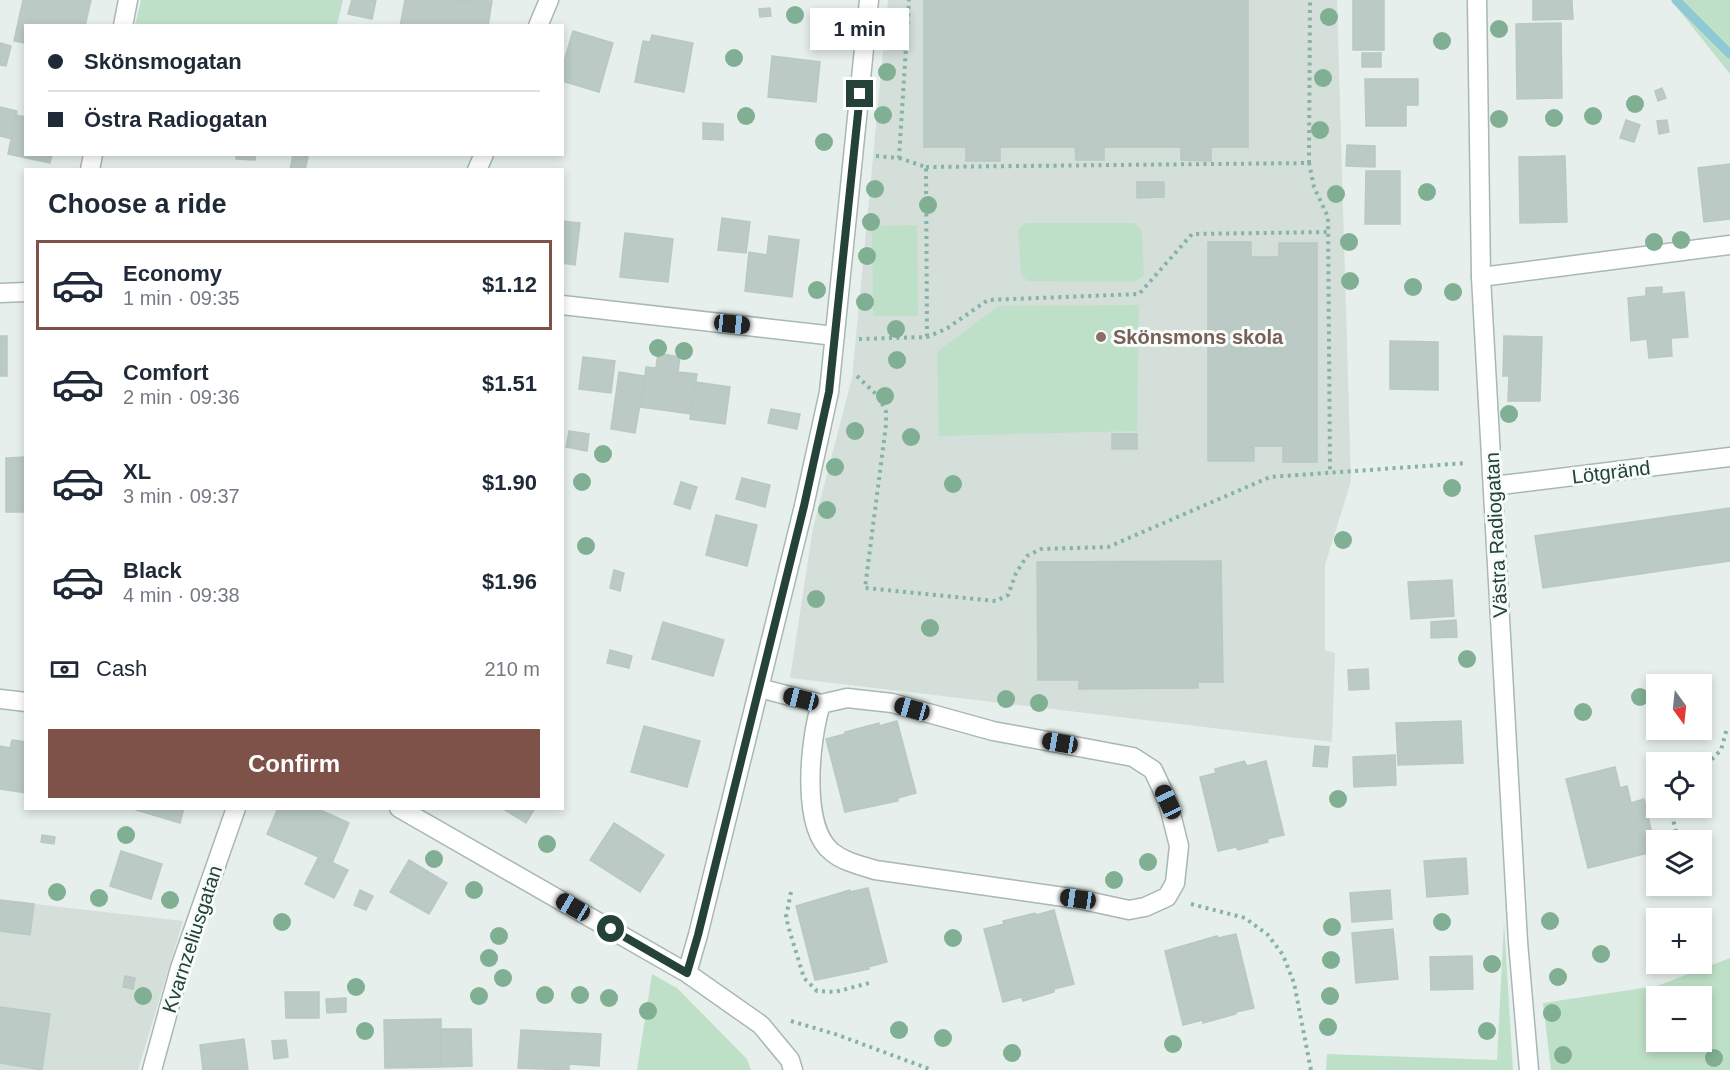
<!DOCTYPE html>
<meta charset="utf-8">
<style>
body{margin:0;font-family:Helvetica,sans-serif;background:#f6f6f7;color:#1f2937;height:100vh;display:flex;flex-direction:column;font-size:22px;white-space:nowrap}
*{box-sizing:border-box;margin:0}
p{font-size:20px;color:#747a83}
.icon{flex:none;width:33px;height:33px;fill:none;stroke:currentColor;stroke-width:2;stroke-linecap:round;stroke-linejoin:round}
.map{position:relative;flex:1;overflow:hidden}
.side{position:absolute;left:24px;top:168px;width:540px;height:642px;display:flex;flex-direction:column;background:#fff;border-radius:0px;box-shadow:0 3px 9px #0003}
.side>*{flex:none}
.guide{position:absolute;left:24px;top:24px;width:540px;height:132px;border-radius:0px;box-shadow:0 3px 9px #0003;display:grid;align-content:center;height:132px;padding:0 24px;background:#fff}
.needle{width:39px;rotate:165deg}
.tools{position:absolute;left:1646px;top:674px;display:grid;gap:12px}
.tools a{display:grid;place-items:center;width:66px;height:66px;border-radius:0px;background:#fff;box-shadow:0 3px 9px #0003;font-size:30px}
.end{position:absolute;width:27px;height:27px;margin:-14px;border:8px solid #24423a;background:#fff;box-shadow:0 0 0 3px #fff}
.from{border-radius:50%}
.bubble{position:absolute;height:42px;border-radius:0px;background:#fff;box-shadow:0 3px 9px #0003;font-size:20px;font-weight:700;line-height:42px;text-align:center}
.car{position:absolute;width:18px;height:36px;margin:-18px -9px;border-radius:8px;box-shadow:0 0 4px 2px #0007;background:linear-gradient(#222 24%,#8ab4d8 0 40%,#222 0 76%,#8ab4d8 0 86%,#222 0)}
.guide b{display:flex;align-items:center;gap:21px;height:57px;font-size:22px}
.guide b+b{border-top:2px solid #e0e1e3}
.guide i{width:15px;height:15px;background:#1f2937}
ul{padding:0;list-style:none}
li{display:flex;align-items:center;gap:18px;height:90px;margin:0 12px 9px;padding:0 12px;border:3px solid transparent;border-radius:0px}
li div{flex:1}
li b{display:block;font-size:22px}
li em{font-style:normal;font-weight:700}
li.current{border-color:#7f5249}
li>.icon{width:54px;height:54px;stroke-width:1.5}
h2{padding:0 24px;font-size:27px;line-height:72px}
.pay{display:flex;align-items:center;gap:15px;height:66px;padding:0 24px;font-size:22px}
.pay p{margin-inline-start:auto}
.primary-button{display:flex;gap:12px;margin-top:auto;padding:12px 24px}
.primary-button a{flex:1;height:69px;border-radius:0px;background:#7f5249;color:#fff;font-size:24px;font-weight:700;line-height:69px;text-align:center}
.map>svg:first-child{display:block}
</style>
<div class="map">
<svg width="1730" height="1070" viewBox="0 0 1730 1070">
<rect width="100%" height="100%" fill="#e6efeb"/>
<path fill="#d4dfda" d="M888,0H1337L1351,481L1325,565V650L1335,653L1332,742L790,678L813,528L852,378Z
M0,900L183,921L138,1070H0Z"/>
<path fill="#bfe0c8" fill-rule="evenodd" d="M141,0H343L337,25H135Z
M1671,0H1730V74Z
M1026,223H1134L1142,230L1144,275L1135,282L1027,281L1021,274L1018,229Z
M917,225L918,316H873L872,226Z
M1139,305L1137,431L939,436L937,352L998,306Z
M1504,922L1513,1070H1326L1327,1054L1497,1060Z
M1730,958V1070H1551L1543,1003L1657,986ZM1656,996H1701V1041H1656Z
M652,974L677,988L747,1059L751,1070H637Z"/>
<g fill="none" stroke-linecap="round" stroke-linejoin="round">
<path stroke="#8ec9d4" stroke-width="9" d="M1676,0L1730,54"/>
</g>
<path fill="#bbcac4" stroke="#b8c9c2" stroke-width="1.5" d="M23,0H91L85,26H26V43L14,41Z
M352,0H376L372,19L348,14Z
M405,0L492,1L488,26H400Z
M924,0H1248V147H924Z
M1353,0H1384V50H1353Z
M1533,0H1572L1573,19L1533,20Z
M770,8L771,16L760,17L759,9Z
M1561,23L1562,98L1517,99L1516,24Z
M573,31L613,43L599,92L562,81V68Z
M652,35L693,43L684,92L635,82L643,41L650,42Z
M0,43L11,46L6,66L0,65Z
M1362,53H1381V67H1362Z
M772,56L820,62L816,102L768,97Z
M1365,79H1418V105H1406V126H1366Z
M1662,88L1666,98L1658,101L1655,91Z
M0,107L17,111L12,139L0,136Z
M16,115L26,117V154H52L50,163L8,154Z
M1626,120L1640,125L1634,142L1620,138Z
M1667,120L1669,132L1659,134L1657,121Z
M703,123L723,124V140L703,139Z
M1347,145L1375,146V167L1346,166Z
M966,147H1000V161H966Z
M1075,147H1104V160H1076Z
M1181,147H1211V161L1181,160Z
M236,154H256L255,160L236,159Z
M293,154L308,157L305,170H290Z
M1565,156L1567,222L1520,223L1519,157Z
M1730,164V219L1704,222L1698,168Z
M1366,171H1400V224H1365Z
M1137,182H1164V197L1137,198Z
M722,218L750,222L746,253L718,250Z
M562,221L580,223L575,265L562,263Z
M625,233L673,239L668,282L620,277Z
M769,236L799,240L792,297L745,291L749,252L767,255Z
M1208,242H1251V257H1279V243H1317V462H1283V446H1254V461H1208Z
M1662,287V294L1684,292L1688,337L1671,338L1672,356L1649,358L1647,339L1631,341L1628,298L1646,296V288Z
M0,336H7V376H0Z
M1504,336L1542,337L1540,401H1508L1509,376H1503Z
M1390,341L1438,342V390L1390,389Z
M658,353L680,357L678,372L697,374L691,414L641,407L646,367L656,368Z
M583,357L615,361L611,393L579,389Z
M619,372L645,376L635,433L611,429Z
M695,382L730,387L725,424L690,419Z
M771,409L800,414L797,429L768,423Z
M569,431L589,434L587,451L566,447Z
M1112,434H1137V449H1112Z
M26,457V512H6V458Z
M742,478L770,485L765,507L736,499Z
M681,482L697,487L690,509L674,504Z
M1730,508V561L1543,588L1535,536Z
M716,515L757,525L747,566L706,555Z
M1221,561L1223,682H1198V688L1079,689V680H1038L1037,562Z
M614,570L624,573L620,591L610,588Z
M1452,580L1454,616L1411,619L1408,582Z
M1456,620L1457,637L1431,638V622Z
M663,622L724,640L713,676L652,659Z
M610,650L632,656L629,668L607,663Z
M1368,669L1369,689L1349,690L1348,670Z
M897,721L916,793L898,798V801L845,812L826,739L845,734V732L879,723V726Z
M1461,721L1463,763L1398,765L1396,723Z
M644,726L700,741L687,787L631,772Z
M12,740L26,742V793L0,789V746L10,748Z
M1315,746L1329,747L1327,767L1313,766Z
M1395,755L1396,785L1354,787L1353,757Z
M1244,761L1247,766L1266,761L1284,835L1267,839L1268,842L1238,850L1236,847L1218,851L1200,777L1216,773L1215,769Z
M1615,767L1620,788L1627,786L1631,803L1644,799L1656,851L1588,868L1566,779Z
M130,808H184L180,823Z
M278,808H316L349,823L332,863L267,834Z
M502,808H535L526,823Z
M614,823L664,855L640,892L590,860Z
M42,835L55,837L54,844L41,842Z
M121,851L162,864L151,899L110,886Z
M319,856L348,870L334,898L305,884Z
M1466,858L1468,894L1427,897L1424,861Z
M409,860L447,883L429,914L390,892Z
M868,888L887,962L868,967L869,969L815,980L796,906L850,890V892Z
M360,890L373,896L366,910L354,905Z
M1390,890L1392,919L1352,922L1350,893Z
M0,900L34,904L30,935L0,931Z
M1054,910L1074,984L1054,989V992L1023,1001L1022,997L1003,1002L984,929L1004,924L1003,921L1035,913L1036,915Z
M1393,929L1398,979L1356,983L1352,933Z
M1236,934L1254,1008L1236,1012V1014L1203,1023V1020L1183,1025L1165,951L1217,936L1218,938Z
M1472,956L1473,989L1431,990L1430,957Z
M125,976L135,978L133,989L123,987Z
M285,992H319V1018H286Z
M346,998V1012L327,1013L326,999Z
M0,1007L50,1014L42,1070L0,1063Z
M441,1019V1067L385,1068L384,1020Z
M441,1029H471L472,1066L441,1067Z
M521,1030L601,1034L599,1066L569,1064V1070L518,1068Z
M244,1039L248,1070H203L200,1045Z
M286,1040L288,1057L274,1059L272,1041Z"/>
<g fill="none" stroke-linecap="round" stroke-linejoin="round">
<defs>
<path id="lane" d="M1481,277L1730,245
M759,688L821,704L847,698L892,703L993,731L1133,757L1153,770L1168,802L1179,846L1175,883L1167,897L1145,907L1129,910L1078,899L875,870C860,865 844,862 832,852C800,827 810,738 821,704"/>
<path id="street" d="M1477,0L1481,277L1518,942L1529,1070
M123,26L128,0
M538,26L549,0
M90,170L93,154
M477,170L484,154
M0,293L26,292
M562,305L835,336
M1493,486L1730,457
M0,699L26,702
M399,808L687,973L761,1025L790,1060L793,1070
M687,973L698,935L804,506L829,392L869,0
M152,1070L180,968L236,808"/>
</defs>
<use href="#lane" stroke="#a8b8b2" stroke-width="21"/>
<use href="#street" stroke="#a8b8b2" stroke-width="21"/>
<path stroke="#86b3a5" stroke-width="4" stroke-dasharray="3 4.5" stroke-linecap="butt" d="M876,156L899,158L909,0
M899,158L926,167L927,337
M1309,163L1310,0
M926,167L1309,163L1314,187L1328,217L1330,473
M859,339L927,337L946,329L988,300L1139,294L1192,234L1329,232
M857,376L879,397L886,412V425L865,588L996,601L1008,595L1016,573L1027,556L1041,549L1108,547L1270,477L1467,463
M1701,770L1721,750L1727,728
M1652,798L1656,796
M1670,807L1678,840
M791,892L786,917L789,929L804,978L817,991L835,992L873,982
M1191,904L1245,918L1268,935L1283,955L1294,983L1311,1070
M791,1021L838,1035L932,1070"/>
<use href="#lane" stroke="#fff" stroke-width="18"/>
<use href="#street" stroke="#fff" stroke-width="18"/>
</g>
<g fill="#80af93">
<circle cx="795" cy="15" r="9"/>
<circle cx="1329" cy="17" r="9"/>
<circle cx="1499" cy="29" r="9"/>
<circle cx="891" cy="30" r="9"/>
<circle cx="1442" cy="41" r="9"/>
<circle cx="734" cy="58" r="9"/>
<circle cx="887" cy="72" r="9"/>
<circle cx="1323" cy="78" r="9"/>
<circle cx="1635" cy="104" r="9"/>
<circle cx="883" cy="115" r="9"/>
<circle cx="746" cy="116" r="9"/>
<circle cx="1593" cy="116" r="9"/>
<circle cx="1554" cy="118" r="9"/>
<circle cx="1499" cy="119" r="9"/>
<circle cx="1320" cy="130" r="9"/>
<circle cx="824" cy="142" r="9"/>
<circle cx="875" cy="189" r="9"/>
<circle cx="1427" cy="192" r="9"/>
<circle cx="1336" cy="194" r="9"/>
<circle cx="928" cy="205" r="9"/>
<circle cx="871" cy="222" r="9"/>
<circle cx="1681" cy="240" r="9"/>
<circle cx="1349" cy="242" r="9"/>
<circle cx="1654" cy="242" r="9"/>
<circle cx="867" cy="256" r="9"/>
<circle cx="1350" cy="281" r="9"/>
<circle cx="1413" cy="287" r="9"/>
<circle cx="817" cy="290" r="9"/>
<circle cx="1453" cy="292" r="9"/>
<circle cx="865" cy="302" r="9"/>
<circle cx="896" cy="329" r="9"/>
<circle cx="658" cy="348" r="9"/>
<circle cx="684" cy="351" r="9"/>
<circle cx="897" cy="360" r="9"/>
<circle cx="885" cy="396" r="9"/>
<circle cx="1509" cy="414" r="9"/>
<circle cx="855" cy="431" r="9"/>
<circle cx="911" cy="437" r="9"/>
<circle cx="603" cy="454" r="9"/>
<circle cx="835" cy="467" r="9"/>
<circle cx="582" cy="482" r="9"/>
<circle cx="953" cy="484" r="9"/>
<circle cx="1452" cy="488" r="9"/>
<circle cx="827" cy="510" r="9"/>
<circle cx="1343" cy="540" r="9"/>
<circle cx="586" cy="546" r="9"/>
<circle cx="816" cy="599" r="9"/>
<circle cx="930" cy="628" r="9"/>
<circle cx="1467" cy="659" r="9"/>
<circle cx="1640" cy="697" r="9"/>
<circle cx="1006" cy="699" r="9"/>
<circle cx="1039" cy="703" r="9"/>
<circle cx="1583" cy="712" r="9"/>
<circle cx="1338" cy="799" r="9"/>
<circle cx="126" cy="835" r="9"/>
<circle cx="547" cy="844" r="9"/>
<circle cx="434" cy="859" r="9"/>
<circle cx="1148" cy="862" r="9"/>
<circle cx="1114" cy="880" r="9"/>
<circle cx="474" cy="890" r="9"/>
<circle cx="57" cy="892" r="9"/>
<circle cx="99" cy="898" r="9"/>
<circle cx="170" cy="900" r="9"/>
<circle cx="1550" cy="921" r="9"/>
<circle cx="282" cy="922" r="9"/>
<circle cx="1442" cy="922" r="9"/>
<circle cx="1332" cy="927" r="9"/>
<circle cx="499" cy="936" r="9"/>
<circle cx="953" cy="938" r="9"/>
<circle cx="1601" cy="954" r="9"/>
<circle cx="489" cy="958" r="9"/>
<circle cx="1331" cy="960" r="9"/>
<circle cx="1492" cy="964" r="9"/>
<circle cx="1558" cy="977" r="9"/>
<circle cx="503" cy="978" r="9"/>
<circle cx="356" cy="987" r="9"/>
<circle cx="545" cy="995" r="9"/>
<circle cx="580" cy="995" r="9"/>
<circle cx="143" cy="996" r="9"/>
<circle cx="479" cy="996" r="9"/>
<circle cx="1330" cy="996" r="9"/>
<circle cx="609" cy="998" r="9"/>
<circle cx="648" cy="1011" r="9"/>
<circle cx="1552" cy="1013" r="9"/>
<circle cx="1328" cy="1027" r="9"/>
<circle cx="899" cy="1030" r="9"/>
<circle cx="365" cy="1031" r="9"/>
<circle cx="1487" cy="1031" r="9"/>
<circle cx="943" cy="1038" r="9"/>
<circle cx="1173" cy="1044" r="9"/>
<circle cx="1012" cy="1053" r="9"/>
<circle cx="1563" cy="1055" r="9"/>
<circle cx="1714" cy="1058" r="9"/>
</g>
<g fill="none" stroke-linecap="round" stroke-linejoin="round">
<path stroke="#24423a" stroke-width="8" d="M611,929L687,973L698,935L804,506L829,392L860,94"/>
</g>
<circle fill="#8d6e63" stroke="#f7fbf9" stroke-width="2" cx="1101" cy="337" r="6"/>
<g text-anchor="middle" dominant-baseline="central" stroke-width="6" stroke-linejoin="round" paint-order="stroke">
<g font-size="20" font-weight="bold" fill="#785e54" stroke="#f7fbf9" text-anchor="start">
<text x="1113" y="337">Skönsmons skola</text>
</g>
<g font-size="20" fill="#24423a" stroke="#f7fbf9">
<text transform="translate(1611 472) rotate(-7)">Lötgränd</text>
<text transform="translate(1496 535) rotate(-93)">Västra Radiogatan</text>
<text transform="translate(192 939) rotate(-72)">Kvarnzeliusgatan</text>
</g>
</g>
</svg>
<div class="tools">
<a><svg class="needle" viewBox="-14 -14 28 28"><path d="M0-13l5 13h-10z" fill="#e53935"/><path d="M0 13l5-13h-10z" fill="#747a83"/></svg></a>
<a><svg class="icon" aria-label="locate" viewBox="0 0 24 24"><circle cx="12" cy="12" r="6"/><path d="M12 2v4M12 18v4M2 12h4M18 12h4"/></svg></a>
<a><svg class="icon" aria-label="layers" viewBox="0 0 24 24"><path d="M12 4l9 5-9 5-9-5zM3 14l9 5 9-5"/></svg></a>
<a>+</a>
<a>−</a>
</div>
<i class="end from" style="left:611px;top:929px"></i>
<i class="end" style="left:860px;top:94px"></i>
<div class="bubble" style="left:810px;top:8px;width:99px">1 min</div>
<i class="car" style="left:732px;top:324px;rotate:96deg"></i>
<i class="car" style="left:801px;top:699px;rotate:284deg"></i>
<i class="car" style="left:912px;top:709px;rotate:286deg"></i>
<i class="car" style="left:1060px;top:743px;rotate:280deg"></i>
<i class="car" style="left:1168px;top:802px;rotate:335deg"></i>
<i class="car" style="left:1078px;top:899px;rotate:278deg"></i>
<i class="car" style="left:573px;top:907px;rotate:300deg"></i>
<div class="guide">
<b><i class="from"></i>Skönsmogatan</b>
<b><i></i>Östra Radiogatan</b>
</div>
<section class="side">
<h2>Choose a ride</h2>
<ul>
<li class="current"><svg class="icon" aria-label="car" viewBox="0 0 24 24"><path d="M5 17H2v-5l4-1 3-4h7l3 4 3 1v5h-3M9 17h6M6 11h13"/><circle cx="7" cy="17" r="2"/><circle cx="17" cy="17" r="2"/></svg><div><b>Economy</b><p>1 min · 09:35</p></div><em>$1.12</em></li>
<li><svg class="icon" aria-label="car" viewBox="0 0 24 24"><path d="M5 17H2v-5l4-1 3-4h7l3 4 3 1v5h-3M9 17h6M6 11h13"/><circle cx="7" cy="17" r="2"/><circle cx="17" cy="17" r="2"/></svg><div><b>Comfort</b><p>2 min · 09:36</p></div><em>$1.51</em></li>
<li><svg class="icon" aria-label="car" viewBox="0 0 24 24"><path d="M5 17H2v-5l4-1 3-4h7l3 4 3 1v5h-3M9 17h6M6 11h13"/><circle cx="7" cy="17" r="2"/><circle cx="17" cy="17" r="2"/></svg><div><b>XL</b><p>3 min · 09:37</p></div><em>$1.90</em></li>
<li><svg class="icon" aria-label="car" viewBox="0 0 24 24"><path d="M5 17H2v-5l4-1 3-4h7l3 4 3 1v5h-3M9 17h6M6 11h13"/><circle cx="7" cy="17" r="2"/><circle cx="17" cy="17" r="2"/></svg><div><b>Black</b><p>4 min · 09:38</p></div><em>$1.96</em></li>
</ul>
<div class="pay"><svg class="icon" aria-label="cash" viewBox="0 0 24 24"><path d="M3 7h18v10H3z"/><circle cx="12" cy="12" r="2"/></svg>Cash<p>210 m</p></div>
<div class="primary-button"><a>Confirm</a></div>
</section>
</div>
